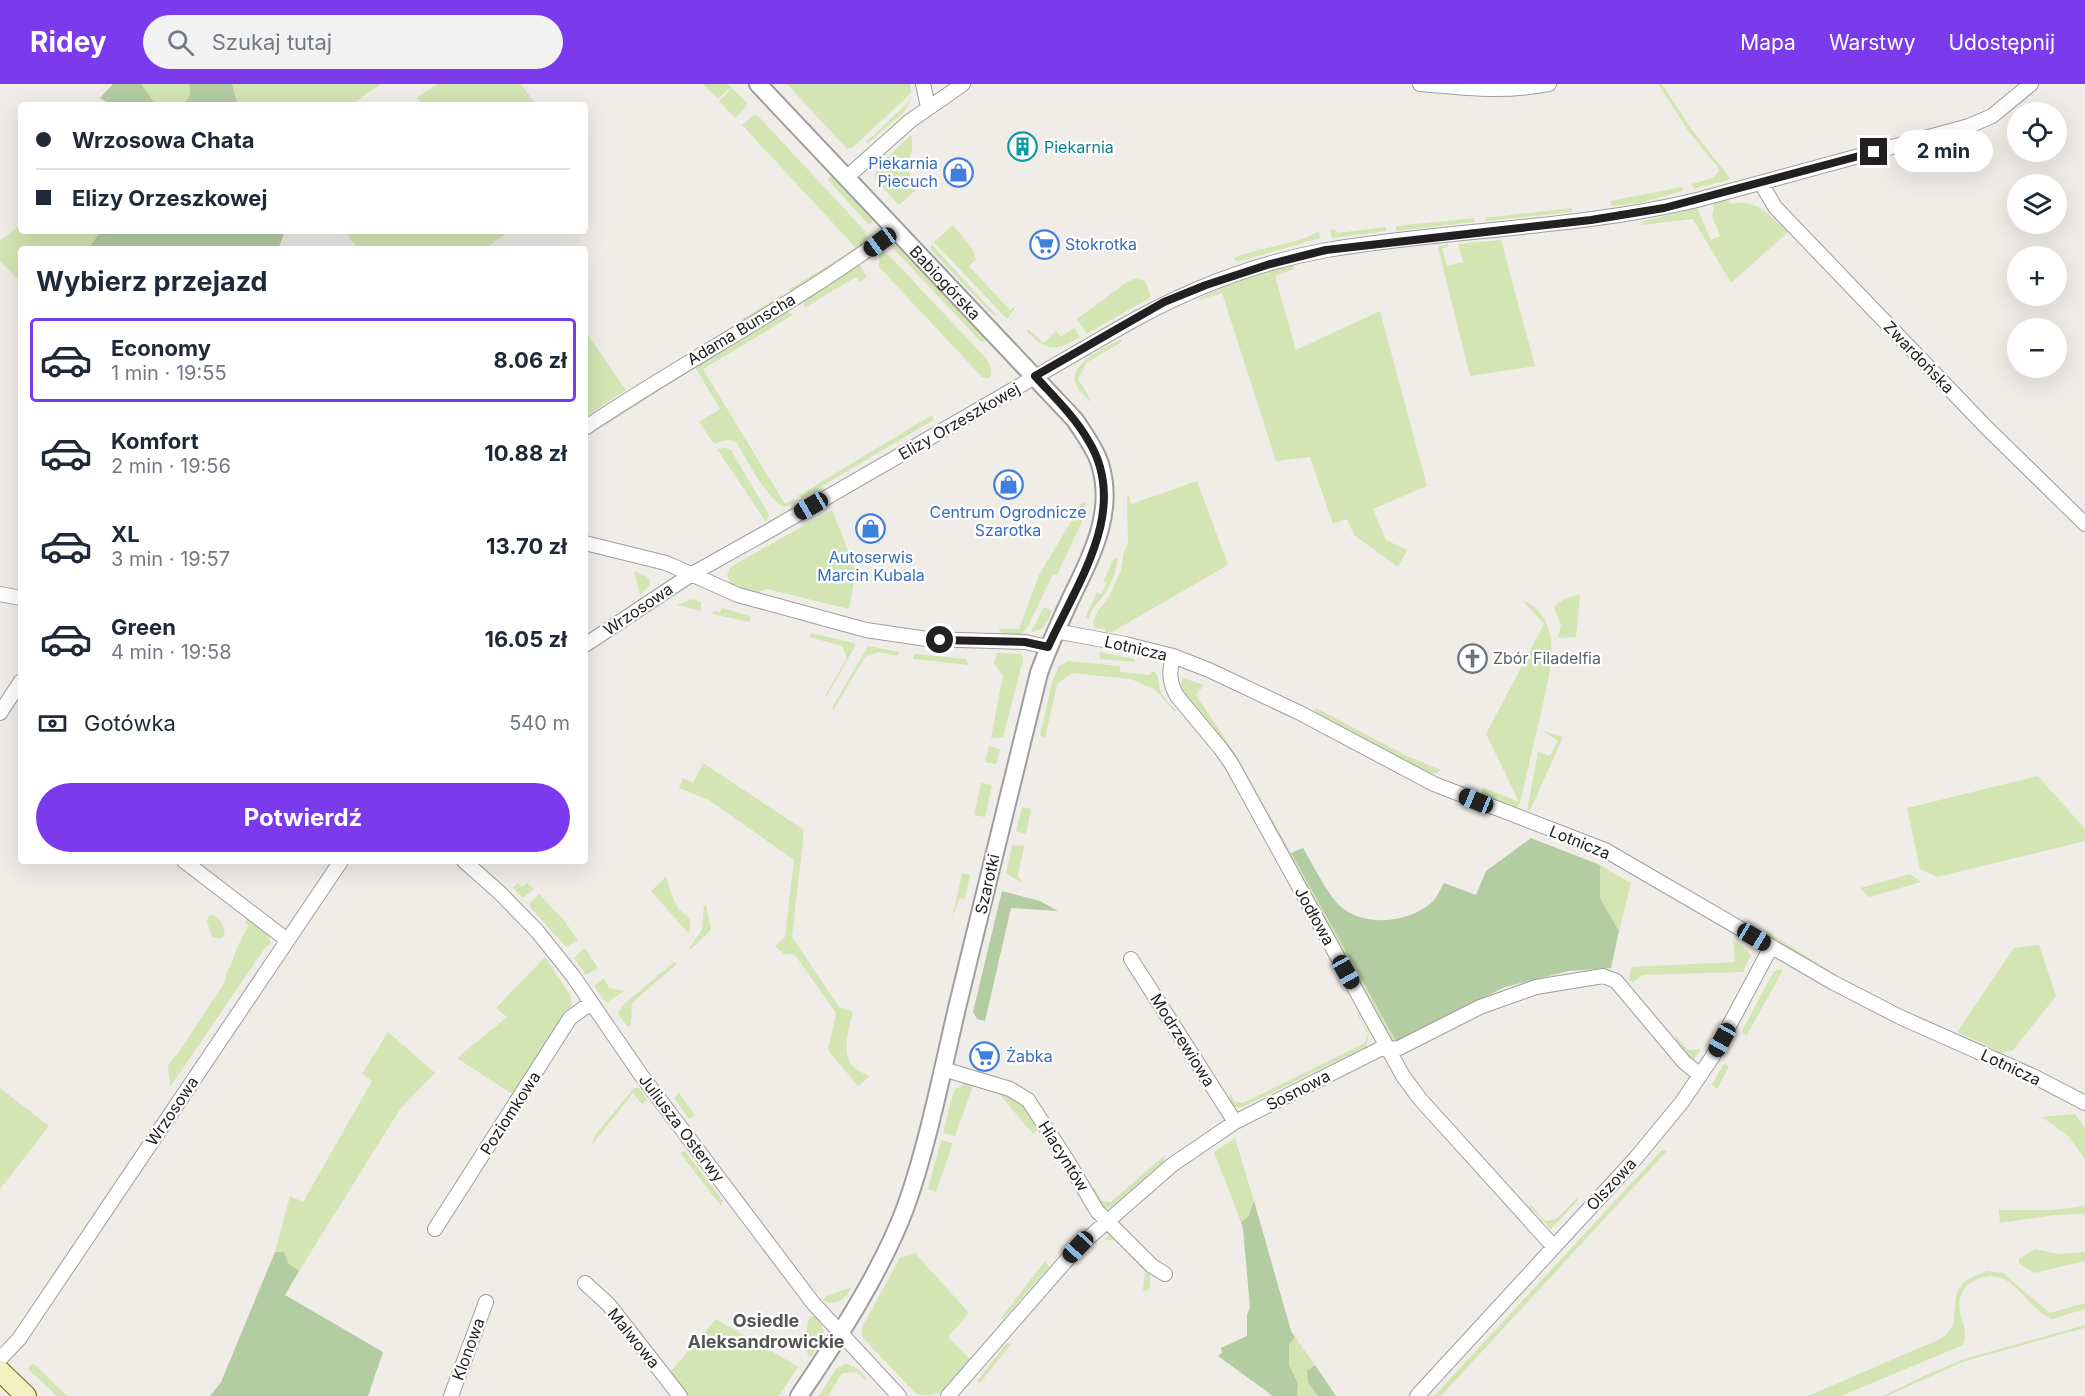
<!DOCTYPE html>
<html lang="pl">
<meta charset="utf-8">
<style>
body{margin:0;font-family:Inter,sans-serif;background:#f2f2f3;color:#1f2937;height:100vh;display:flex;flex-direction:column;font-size:22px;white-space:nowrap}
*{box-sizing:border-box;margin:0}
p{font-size:20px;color:#747a83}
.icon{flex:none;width:33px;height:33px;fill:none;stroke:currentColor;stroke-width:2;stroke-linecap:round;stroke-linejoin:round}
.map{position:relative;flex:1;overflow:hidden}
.sheet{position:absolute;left:18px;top:162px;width:570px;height:618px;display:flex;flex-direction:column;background:#fff;border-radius:6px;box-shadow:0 6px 24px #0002}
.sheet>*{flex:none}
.hud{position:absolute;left:18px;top:18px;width:570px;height:132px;border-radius:6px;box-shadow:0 6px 24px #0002;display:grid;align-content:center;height:132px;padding:0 18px;background:#fff}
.tools{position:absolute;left:2007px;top:18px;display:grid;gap:12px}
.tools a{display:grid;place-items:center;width:60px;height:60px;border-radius:50%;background:#fff;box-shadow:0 6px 24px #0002;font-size:30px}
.end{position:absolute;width:27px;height:27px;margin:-14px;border:8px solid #212121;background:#fff;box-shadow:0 0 0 3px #fff}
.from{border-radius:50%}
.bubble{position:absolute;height:42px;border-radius:21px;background:#fff;box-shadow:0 6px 24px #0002;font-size:20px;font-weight:700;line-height:42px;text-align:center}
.car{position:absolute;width:18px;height:36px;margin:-18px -9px;border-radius:8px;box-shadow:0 0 4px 2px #0007;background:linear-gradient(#222 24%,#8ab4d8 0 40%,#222 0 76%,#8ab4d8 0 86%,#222 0)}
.hud b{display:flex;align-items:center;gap:21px;height:57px;font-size:22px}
.hud b+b{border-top:2px solid #e0e1e3}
.hud i{width:15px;height:15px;background:#1f2937}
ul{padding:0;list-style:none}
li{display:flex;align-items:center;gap:18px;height:84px;margin:0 12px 9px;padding:0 6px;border:3px solid transparent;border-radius:6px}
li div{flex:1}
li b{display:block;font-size:22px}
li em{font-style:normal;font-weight:700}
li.on{border-color:#7c3aed}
li>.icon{width:54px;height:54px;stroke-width:1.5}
h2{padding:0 18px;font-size:27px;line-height:72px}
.pay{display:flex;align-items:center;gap:15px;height:66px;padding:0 18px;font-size:22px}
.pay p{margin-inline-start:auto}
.cta{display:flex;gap:12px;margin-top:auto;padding:12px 18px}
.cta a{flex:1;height:69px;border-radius:36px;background:#7c3aed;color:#fff;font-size:24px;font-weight:700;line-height:69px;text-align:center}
header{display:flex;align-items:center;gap:36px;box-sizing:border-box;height:84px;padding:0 30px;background:#7c3aed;color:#fff}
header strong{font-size:28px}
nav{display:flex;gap:33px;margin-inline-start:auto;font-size:21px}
.search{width:420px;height:54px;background:#f2f2f3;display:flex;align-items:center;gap:15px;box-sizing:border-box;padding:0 21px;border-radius:33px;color:#747a83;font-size:22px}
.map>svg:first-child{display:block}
</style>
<header>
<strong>Ridey</strong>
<div class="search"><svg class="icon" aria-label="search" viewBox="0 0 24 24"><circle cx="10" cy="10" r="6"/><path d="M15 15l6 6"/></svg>Szukaj tutaj</div>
<nav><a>Mapa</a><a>Warstwy</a><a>Udostępnij</a></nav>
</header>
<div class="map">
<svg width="2085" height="1312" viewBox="0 0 2085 1312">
<rect width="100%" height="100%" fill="#f0ece8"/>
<path fill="#d3e5b3" d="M141,0H189C195,25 174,21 156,21Z
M232,0H381L350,21H238Z
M438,0H521L536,21H422L417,13Z
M703,0H728L731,3L718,15Z
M787,0H910L911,9L853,63L847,65Z
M1658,0H1662L1692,46L1730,94L1728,96L1694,105L1692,100L1713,94L1720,86L1689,48Z
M732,4L747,19L746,23L735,34L719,17Z
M911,16L903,29L868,59L866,58Z
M754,31L758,32L865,147L867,153L864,162L794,209L788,206L856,164L742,41Z
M911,51C916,74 900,84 918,104L899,121L875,95L874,90L884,80L883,77Z
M831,92L872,136V139L868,140L828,96Z
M1682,103L1683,107L1639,119L1612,122L1610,117Z
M1728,116L1730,120C1757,114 1769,131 1788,148L1731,199L1693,135L1641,141L1643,137L1697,124L1711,156L1720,152L1712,132L1714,119Z
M1572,124V128L1486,137L1485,134Z
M1475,134L1474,138L1396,147V142Z
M21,140V147H101L88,165H21V199L0,177V157Z
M953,141L972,164L976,175L969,182L1010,226L1015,222L1016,223L1007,235L934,158Z
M1386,143V147L1332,154L1330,146L1333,145L1338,149Z
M345,147H510L484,165H358Z
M1319,147L1320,154L1237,178L1233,174C1259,164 1298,160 1319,147Z
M1501,156L1535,282L1470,292L1438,164L1439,162L1448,160V163L1442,165L1447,182L1463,178L1458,160Z
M931,160L998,233L990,228L932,167Z
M895,161L898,163L986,257L981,258L891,162Z
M884,166L980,268C987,275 994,284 990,294L982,293L879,183V168Z
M858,179L867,193L860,198L856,193L804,224L805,211Z
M1293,181L1294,185L1275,192L1296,266L1380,227L1427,402L1373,425L1386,456L1407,466L1398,483L1354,451L1347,435L1333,440L1310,373L1276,377L1222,209L1195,217C1225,200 1259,191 1293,181Z
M1137,194L1145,197L1151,213L1088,249H1086L1077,235L1127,198Z
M781,211V217L736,245L733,241Z
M783,225L793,231L703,285L785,420L794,415V419L786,423C770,421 746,374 737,359C729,353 723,357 714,360L699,338L720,325L695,283L605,342L606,335L689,282L695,283Z
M1074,244L1080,253C1054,268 1049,268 1027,248L1028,245L1044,259L1056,247L1061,253Z
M585,247L626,306L585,333Z
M1121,255L1122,258L1087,278L1078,295L1091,316L1089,317C1084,311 1077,305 1075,298C1070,278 1107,263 1121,255Z
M932,331L934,335L932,337L802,414L798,412Z
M726,364L731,366L769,431L766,438L717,365Z
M1197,397L1228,481L1112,548H1105V545L1095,544L1093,540L1097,528L1109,513L1121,486L1124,468L1128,460L1127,414L1129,411L1131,420Z
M1083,418L1085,419L1081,440L1057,491L1053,490L1027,544L1021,550H1004L998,545H1019L1039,491Z
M832,426L856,487L849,525L767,505L756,509L732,501L727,492L730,483Z
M1114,474H1118C1116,488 1110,504 1101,515C1095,522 1091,525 1089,535L1086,534L1088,527L1097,508L1101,510L1107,499L1103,498Z
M634,487L646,492L650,496V501L640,511Z
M1580,511L1576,553L1558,554L1561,540L1554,524C1561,515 1569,512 1580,511Z
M693,515L701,518V527L677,521Z
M1523,517C1538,522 1547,536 1550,551C1555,573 1547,599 1543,620C1535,653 1528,686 1520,719L1516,725L1484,714L1482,711V703L1519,718L1486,650L1544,540Z
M1044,523L1052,527C1048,537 1044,547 1031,548Z
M722,524L750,532V538L712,530L713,527L720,528Z
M811,549L854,559L855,562L827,612H825L847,574L842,562L809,553Z
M868,562L899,568L898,572L878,568L865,573L833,627V622Z
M1099,568L1134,575L1135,578L1100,575Z
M997,569L1020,570L1023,573V576L1003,653L991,654L1003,591L994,580Z
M914,570L966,575L969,581L913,575Z
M1068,577L1120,582V588L1150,591L1152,587C1161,591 1157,601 1162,610C1165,616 1171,621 1176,626L1175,628L1154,605L1131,595L1072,589L1057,600L1045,654L1040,652L1052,598L1059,582Z
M1183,594L1204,601L1196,611L1238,674L1396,957L1391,955L1188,619C1184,610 1177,603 1183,594Z
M1316,624L1407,672L1441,686L1436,690L1428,689L1314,628Z
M1543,647L1563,653L1529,729L1528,721L1538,668L1550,672L1558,657Z
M989,662L1000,665L996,680L985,678Z
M703,679L804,746L792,853L839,923L853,928C849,945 839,973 856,985C860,988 866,990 870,992L858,1002L828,966L836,929L795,871L784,870L775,862L785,853L794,776L709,716L679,704L683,694L693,699Z
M2038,692L2085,745V757L1937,793L1920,785L1907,724Z
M981,699L992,701L985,733L974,731Z
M1022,723L1031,725L1026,750L1016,747Z
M1012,761L1024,762L1018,792L1022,799L1006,789Z
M1600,781L1631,799L1619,847L1600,814Z
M962,789L970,791L965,814L959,815L952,836Z
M1910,790L1921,798L1869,813L1860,804Z
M666,793C669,802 673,818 679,825C689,836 693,831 689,850L651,807Z
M518,799L522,803L527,799L534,805L523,814L513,804Z
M539,810L563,835L578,856L566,863L530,823V819Z
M706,821L711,846L691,865L689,864L702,846L704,822Z
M213,831C220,835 226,843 224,852L219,855L212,853L207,838L208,832Z
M248,834L268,850L271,859L265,864L170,1003L168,981L179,968L224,899C225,889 231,882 234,872C239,861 241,852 249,842L244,838Z
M1766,847L1829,886L1767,852Z
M1733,856L1746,865L1751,871L1743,888L1642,891L1633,899L1629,896L1631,883L1735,878Z
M2039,861L2056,912L2013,966L2002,969L1957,948L2014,864Z
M585,864L598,884L586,891L574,874Z
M545,873L570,911L572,920L531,986L527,987L512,1010L457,974L507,933L496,924Z
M674,878L677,880L632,919L631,941L628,943L618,930L623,921Z
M1777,886H1783L1747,951L1743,950L1742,947L1774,887Z
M604,894L609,904L624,907L606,919L594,902Z
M1357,930H1358L1369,950L1366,963L1243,1023H1233L1230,1018V1010L1234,1017L1243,1019L1365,959L1368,950Z
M388,948L435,989L400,1025L299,1187L288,1179L284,1168H275L290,1112L303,1118L372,997L362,990Z
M1676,952L1688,966L1701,965L1694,976L1689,974L1674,956Z
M1724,980L1729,982L1717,1005L1712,1000Z
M962,997H966C980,1001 995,1003 1007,1009C1034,1022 1048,1053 1064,1078L1062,1079L1040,1044L1033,1050L995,1005L973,1002L955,1052L943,1049L953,1009L956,1005L963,1001Z
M0,1004L49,1042L0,1105Z
M634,1004H639L647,1016L642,1020L633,1009L592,1061L595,1051Z
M679,1009L695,1031L689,1035L674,1014Z
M2075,1030L2085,1044V1075L2068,1052L2042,1033Z
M1235,1054L1254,1117L1248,1133L1241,1138L1214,1068Z
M941,1056L953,1059L936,1108L928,1105Z
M1662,1066L1667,1067L1441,1312H1434Z
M685,1067L723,1117L721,1122L680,1069Z
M1165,1071L1164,1077L1111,1123L1103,1125L1092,1107L1094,1103L1102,1117L1111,1118Z
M1577,1114L1578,1116L1551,1145L1529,1122L1530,1120L1545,1137L1556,1135Z
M2085,1122V1130L2055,1131L2000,1139L1999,1126H2053Z
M1110,1150H1114L1150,1187V1204L1146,1207H1143L1145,1187L1115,1156H1104Z
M2035,1165L2059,1170L2085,1168V1177L2034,1189L2019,1179V1175Z
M915,1169L969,1229L948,1253L970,1275L939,1310L937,1309C930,1312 922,1312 915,1309L864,1255L862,1252V1243L900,1174Z
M1045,1177L1049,1183L1003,1235L1001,1234Z
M1987,1187L2003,1189L2050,1229L2085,1219V1225L2052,1235C2026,1224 2011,1180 1978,1195C1968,1199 1962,1205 1960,1215C1956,1231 1970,1245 1963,1261L1841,1312H1808L1940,1255C1964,1240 1948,1221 1961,1202C1967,1194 1978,1191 1987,1187Z
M849,1204L851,1205C844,1217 835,1222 823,1216L826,1212Z
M811,1232H816L822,1242L824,1249L811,1273L807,1269C808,1257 804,1241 811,1232Z
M716,1235L797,1282L798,1283L779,1312H686L670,1288Z
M2085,1241V1244L1965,1277L1887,1312H1883L1924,1292L1964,1275Z
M1295,1253L1315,1281L1307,1287L1308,1299L1318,1312H1297L1298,1299L1289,1281V1261Z
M1007,1259L1011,1260L980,1299L977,1297Z
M33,1279L67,1312H57L28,1285Z
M845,1280C855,1281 860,1287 866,1294V1297L857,1288L842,1289L828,1312H819L836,1285Z"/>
<path fill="#b4cca1" d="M113,0H141L156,21C138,21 115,25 100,14Z
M189,0H232L238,21H181C190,16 191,10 189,0Z
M101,147H285L278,165H88Z
M1531,754L1600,781V814L1619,847L1611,884L1569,887L1505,903L1396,957L1291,769L1303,764C1312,779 1327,809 1338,820C1361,844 1408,840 1432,818C1437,814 1440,805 1444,799L1476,811L1486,787Z
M1002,807L1040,817L1058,827L1011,824L985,937L977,935L973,928Z
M1254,1117L1291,1247L1295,1253L1289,1261V1281L1298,1299L1297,1312H1273L1218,1272L1222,1269L1221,1264L1247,1252V1231L1250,1223L1243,1145L1241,1138L1248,1133Z
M275,1168H284L288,1179L299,1187L285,1211L383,1268L368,1312H210L221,1298Z
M1315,1281L1336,1312H1318L1308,1299L1307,1287Z"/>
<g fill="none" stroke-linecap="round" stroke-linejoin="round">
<defs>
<path id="minor" d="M923,0L928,23
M1420,0C1466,4 1503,9 1549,0
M847,93L910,37L963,0
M1761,99L1775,123L1986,343L2085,440
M585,344C687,275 798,219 896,145
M585,459L666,479L738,511L866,546L927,555L1025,558L1048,563
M0,510L21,514
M1055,547L1125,560L1173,572L1209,586L1300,629L1434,700L1605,766L1834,899L1900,933L2035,993L2085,1019
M585,561L692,490L767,448L1123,242C1186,206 1255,179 1327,166C1450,145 1576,145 1697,116L1969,42L1992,32L2031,0
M1173,572C1169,587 1169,599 1177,612L1221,665L1231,679L1403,992L1420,1015L1553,1162
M0,629L21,597
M184,777L287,856
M464,777L500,809L537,847L573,892L641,991L813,1219L899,1312
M1131,875L1235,1038
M943,985L1010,1005L1028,1016L1067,1076L1097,1127L1152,1182L1165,1190
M435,1145L570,934L591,919
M585,1199L609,1221L680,1312
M0,1275L19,1255L341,777
M451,1312L486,1218
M948,1312L1078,1163L1172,1081L1235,1038L1380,965L1399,964L1480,923L1536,903L1603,892L1616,897L1684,978L1700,991
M1417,1312L1635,1075L1682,1018L1713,972L1771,863"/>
<g id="tertiary">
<path id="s1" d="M758,0L1075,336C1084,350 1095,364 1100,380C1115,429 1091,473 1070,516C1059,540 1048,564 1039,589C1012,700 984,812 957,924C942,988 928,1060 906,1122C883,1185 837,1256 799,1312"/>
</g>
<path id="secondary" d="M0,1287L26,1312"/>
</defs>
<use href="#minor" stroke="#9e9e9e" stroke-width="16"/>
<use href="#tertiary" stroke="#9e9e9e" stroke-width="20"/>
<use href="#secondary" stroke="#716c0f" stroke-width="22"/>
<use href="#minor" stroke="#fff" stroke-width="14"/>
<use href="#tertiary" stroke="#fff" stroke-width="16"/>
<use href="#secondary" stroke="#f5f0c2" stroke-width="20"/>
</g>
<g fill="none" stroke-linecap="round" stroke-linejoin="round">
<path stroke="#212121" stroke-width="8" d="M940,556L1025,558L1048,563C1077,499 1131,425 1088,356C1074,332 1054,313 1035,292L1164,218L1206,201L1270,180L1326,166L1591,136L1664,124L1874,68"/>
</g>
<defs>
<symbol id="building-ring" viewBox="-11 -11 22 22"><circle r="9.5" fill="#fff" stroke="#0f9aa8" stroke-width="1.5"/><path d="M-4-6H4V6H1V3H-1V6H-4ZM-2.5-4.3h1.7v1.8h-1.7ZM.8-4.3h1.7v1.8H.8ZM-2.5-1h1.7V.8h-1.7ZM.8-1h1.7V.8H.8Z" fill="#0f9aa8"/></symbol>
<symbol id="shop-ring" viewBox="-11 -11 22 22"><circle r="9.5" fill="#fff" stroke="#3f7fe0" stroke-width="1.5"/><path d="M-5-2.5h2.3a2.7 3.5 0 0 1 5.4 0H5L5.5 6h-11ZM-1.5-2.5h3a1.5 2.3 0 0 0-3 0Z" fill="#3f7fe0"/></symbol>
<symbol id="supermarket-ring" viewBox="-11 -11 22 22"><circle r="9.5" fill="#fff" stroke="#3f7fe0" stroke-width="1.5"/><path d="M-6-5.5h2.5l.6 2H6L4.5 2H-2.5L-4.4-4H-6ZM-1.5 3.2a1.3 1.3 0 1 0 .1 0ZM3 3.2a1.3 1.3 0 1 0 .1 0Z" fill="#3f7fe0"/></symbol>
<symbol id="church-ring" viewBox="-11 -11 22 22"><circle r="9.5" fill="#fff" stroke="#6b7280" stroke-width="1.5"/><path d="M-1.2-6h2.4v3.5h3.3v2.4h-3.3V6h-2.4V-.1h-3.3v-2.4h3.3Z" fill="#6b7280"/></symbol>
</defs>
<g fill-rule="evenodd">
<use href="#building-ring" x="1006" y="46" width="33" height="33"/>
<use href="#shop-ring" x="942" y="72" width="33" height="33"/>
<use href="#supermarket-ring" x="1028" y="144" width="33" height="33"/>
<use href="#shop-ring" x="992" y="384" width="33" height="33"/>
<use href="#shop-ring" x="854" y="428" width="33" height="33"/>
<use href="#church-ring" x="1456" y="558" width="33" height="33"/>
<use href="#supermarket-ring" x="968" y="956" width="33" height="33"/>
</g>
<g text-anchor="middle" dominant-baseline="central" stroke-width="4.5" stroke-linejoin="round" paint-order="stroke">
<g font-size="16" fill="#0d838f" stroke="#fff" text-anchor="start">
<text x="1044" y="63">Piekarnia</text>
</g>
<g font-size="16" fill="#366cbe" stroke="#fff" text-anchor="start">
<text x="938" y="79" text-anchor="end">Piekarnia<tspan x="938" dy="18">Piecuch</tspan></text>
<text x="1065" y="160">Stokrotka</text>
<text x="1008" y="428" text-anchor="middle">Centrum Ogrodnicze<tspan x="1008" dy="18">Szarotka</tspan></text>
<text x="871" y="473" text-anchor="middle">Autoserwis<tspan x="871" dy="18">Marcin Kubala</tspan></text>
<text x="1006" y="972">Żabka</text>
</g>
<g font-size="16" fill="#212121" stroke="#fff">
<text stroke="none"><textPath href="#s1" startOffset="273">Babiogórska</textPath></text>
<text transform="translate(741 245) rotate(-31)">Adama Bunscha</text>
<text transform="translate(1919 273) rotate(46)">Zwardońska</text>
<text transform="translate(959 337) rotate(-30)">Elizy Orzeszkowej</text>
<text transform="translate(638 525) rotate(-34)">Wrzosowa</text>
<text transform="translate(1136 564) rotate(13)">Lotnicza</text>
<text transform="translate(1580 758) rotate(22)">Lotnicza</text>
<text transform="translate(987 800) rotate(-77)">Szarotki</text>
<text transform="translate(1315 832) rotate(61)">Jodłowa</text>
<text transform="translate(1183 956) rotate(58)">Modrzewiowa</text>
<text transform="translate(2011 983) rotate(25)">Lotnicza</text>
<text transform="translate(1298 1006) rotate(-27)">Sosnowa</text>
<text transform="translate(172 1027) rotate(-56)">Wrzosowa</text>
<text transform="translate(510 1029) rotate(-57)">Poziomkowa</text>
<text transform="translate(682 1044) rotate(53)">Juliusza Osterwy</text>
<text transform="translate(1064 1072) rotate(58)">Hiacyntów</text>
<text transform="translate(1611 1100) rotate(-47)">Olszowa</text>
<text transform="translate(634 1254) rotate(51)">Malwowa</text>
<text transform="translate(468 1265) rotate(-70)">Klonowa</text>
</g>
<g font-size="16" fill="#5b616d" stroke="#fff" text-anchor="start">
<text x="1493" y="574">Zbór Filadelfia</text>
</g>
<g font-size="18" font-weight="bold" fill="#545454" stroke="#fff">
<text x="766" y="1236">Osiedle<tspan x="766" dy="21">Aleksandrowickie</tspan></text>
</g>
</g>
</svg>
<div class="tools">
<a><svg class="icon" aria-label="locate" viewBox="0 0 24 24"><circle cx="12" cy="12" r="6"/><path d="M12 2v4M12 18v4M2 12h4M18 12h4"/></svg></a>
<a><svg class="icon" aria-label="layers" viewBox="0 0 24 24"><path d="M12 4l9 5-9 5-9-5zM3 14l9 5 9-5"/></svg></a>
<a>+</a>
<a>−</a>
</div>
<i class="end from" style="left:940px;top:556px"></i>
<i class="end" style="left:1874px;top:68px"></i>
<div class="bubble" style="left:1894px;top:46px;width:99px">2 min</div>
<i class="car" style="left:880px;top:158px;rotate:234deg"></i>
<i class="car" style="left:811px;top:422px;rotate:240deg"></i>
<i class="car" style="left:1476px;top:717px;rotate:292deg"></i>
<i class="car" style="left:1754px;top:853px;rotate:121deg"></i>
<i class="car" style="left:1346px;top:888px;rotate:151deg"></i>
<i class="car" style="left:1722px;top:956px;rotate:209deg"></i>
<i class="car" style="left:1078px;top:1163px;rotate:223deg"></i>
<div class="hud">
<b><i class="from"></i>Wrzosowa Chata</b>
<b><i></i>Elizy Orzeszkowej</b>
</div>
<section class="sheet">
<h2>Wybierz przejazd</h2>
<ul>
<li class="on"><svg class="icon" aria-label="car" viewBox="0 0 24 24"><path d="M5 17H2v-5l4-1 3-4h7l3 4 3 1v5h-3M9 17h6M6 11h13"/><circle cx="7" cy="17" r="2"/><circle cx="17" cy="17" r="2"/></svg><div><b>Economy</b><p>1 min · 19:55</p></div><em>8.06 zł</em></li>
<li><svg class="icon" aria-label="car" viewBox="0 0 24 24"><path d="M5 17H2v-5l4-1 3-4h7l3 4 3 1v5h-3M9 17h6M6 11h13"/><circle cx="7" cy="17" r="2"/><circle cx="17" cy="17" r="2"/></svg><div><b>Komfort</b><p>2 min · 19:56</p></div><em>10.88 zł</em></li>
<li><svg class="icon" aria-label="car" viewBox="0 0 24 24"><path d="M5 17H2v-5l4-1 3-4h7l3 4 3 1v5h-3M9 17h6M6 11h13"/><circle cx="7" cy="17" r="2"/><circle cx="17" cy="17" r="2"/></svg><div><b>XL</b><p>3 min · 19:57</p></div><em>13.70 zł</em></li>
<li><svg class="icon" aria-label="car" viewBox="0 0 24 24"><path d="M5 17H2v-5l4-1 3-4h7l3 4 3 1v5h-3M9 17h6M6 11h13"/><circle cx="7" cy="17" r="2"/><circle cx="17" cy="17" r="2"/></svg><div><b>Green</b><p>4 min · 19:58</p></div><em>16.05 zł</em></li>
</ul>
<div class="pay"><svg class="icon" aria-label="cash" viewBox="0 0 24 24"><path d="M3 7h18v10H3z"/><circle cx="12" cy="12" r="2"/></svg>Gotówka<p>540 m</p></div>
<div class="cta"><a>Potwierdź</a></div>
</section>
</div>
